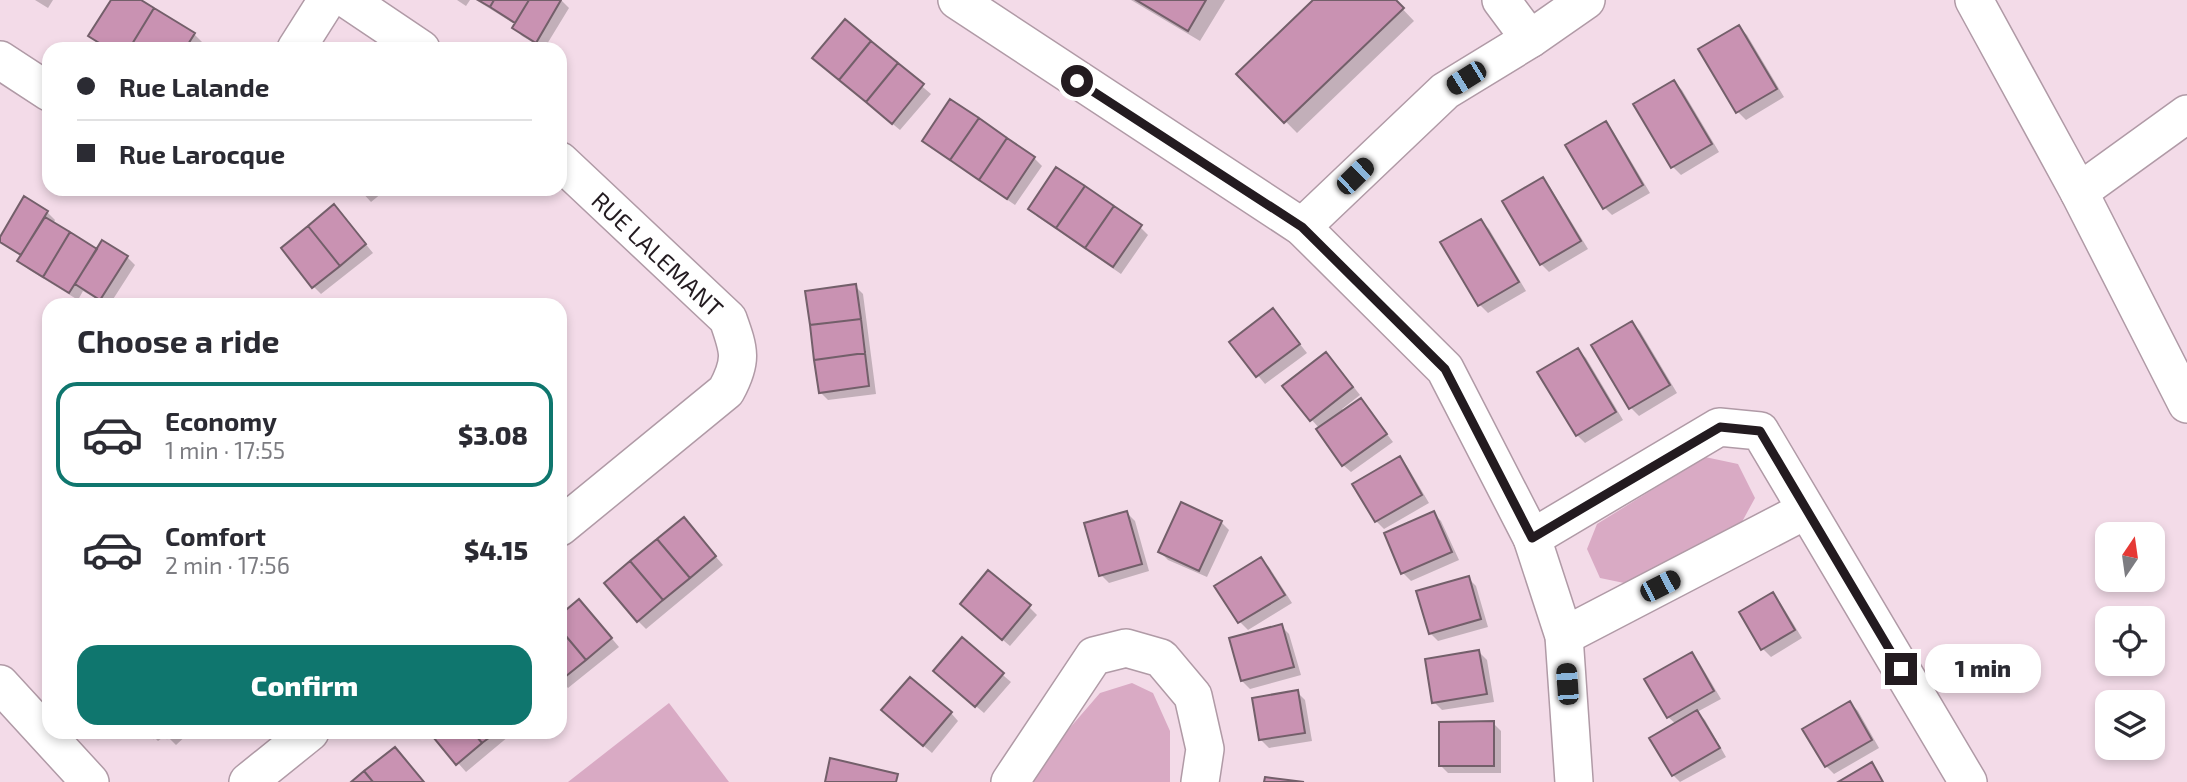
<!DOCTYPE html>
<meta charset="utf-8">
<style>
body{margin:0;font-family:"Exo 2",sans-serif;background:#f7f7f7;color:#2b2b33;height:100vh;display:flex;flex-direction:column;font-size:26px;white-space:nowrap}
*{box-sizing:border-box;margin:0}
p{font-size:23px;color:#7c7c81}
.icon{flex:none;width:38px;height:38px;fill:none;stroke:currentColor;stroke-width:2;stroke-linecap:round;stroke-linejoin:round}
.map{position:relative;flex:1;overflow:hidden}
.sheet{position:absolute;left:42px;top:298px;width:525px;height:441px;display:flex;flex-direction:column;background:#fff;border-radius:21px;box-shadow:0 4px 10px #0003}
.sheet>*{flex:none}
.guide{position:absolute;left:42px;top:42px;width:525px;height:154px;border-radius:21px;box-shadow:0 4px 10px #0003;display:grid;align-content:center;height:154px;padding:0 35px;background:#fff}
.needle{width:46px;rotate:13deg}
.controls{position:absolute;left:2095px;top:522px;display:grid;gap:14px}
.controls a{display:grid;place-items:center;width:70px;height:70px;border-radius:14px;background:#fff;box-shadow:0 4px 10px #0003;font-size:35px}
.end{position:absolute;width:32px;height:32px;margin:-16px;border:9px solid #231b20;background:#fff;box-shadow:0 0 0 4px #fff}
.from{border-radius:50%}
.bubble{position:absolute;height:49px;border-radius:21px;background:#fff;box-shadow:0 4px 10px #0003;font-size:23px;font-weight:800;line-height:49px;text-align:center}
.car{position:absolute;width:21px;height:42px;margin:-21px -10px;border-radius:9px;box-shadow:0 0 5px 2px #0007;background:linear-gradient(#222 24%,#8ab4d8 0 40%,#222 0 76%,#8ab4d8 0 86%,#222 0)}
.guide b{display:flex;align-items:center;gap:24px;height:66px;font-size:26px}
.guide b+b{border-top:2px solid #e1e1e2}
.guide i{width:18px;height:18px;background:#2b2b33}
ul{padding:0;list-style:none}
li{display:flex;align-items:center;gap:21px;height:105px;margin:0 14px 10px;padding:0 21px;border:4px solid transparent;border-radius:21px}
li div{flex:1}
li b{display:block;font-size:26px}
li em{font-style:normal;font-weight:800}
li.selected{border-color:#0f766e}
li>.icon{width:63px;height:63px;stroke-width:1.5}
h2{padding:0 35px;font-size:32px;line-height:84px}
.cta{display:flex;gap:14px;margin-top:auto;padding:14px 35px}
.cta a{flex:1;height:80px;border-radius:21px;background:#0f766e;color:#fff;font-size:28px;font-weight:800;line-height:80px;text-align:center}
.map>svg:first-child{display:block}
</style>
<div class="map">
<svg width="2187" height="782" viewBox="0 0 2187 782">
<rect width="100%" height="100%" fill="#f3dbe8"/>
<path fill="#d9aac4" d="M1705,457L1738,464L1755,498L1737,531L1629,584L1600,578L1587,549L1597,524Z
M1132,683L1153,693L1170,731V782H1023L1100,693Z
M669,703L729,782H568Z"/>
<path fill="#0003" d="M35,0H53L48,8Z
M113,0H137L194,34L202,42L197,49H108L91,35Z
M457,0H470L466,6Z
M476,0H561L569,8L544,49L522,36L514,28L516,25Z
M1131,0H1225L1200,41Z
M1316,0H1394L1414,21L1297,133L1239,74Z
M845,21L931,94L900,130L822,66Z
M1739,27L1747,35L1784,97L1746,120L1738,112Z
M1674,82L1682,90L1719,152L1681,175L1673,167L1636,105Z
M1605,123L1613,131L1650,193L1612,215L1604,207Z
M924,141L1034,158L1042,166L1015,205L932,148Z
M1543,179L1550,187L1588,249L1549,272L1541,264Z
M359,189H387L371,202Z
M25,199L47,212L55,220L53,224L98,251L127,257L135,265L110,304H105L83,291L78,300L28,269L20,261L22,257L0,241Z
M1030,209L1140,227L1148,235L1121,274L1038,217Z
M342,215L373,253L321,294L313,286Z
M1481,221L1489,229L1526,291L1488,313L1480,305L1443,243Z
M855,286L863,294L876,394L828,400L820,392Z
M1280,319L1307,353L1265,384L1231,343Z
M1632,323L1640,331L1677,393L1639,416L1631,408Z
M1578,350L1586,358L1623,420L1585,443L1577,435Z
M1334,362L1360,395L1342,409L1344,412L1361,400L1393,442L1351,472L1343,465L1320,429L1311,419Z
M1400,458L1407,466L1429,503L1384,529L1376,521Z
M1127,513L1135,521L1149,571L1109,583L1101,575Z
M1433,513L1441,521L1459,560L1411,581L1403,573Z
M1221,522L1229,530L1207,577L1168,560L1160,552Z
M691,528L723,565L646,629L638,621Z
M1261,559L1269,567L1292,603L1248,630L1240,622L1217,587Z
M1468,578L1476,586L1488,627L1438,641L1430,633Z
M1772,594L1780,602L1802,638L1771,657L1763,649Z
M1029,607L1037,615L1010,646L970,612Z
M587,609L619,647L568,688L560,680V617Z
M1281,626L1289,634L1301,675L1250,689L1242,681Z
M962,640L1011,682L984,713L944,679Z
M1479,652L1487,660L1494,702L1442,710L1434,702Z
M1691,654L1699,662L1721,699L1697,712L1705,720L1726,757L1680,782L1673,775L1676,724L1668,717Z
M1297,692L1305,700L1312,741L1269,748L1261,740Z
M1850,703L1858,711L1879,748L1834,774L1826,766Z
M951,713L958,721L932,753L891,718Z
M1493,723L1501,731V773H1448L1440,765Z
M149,732H190L176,745L166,735L158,741Z
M431,732H514L466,772Z"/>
<path fill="#c992b2" stroke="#735f6a" stroke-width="2" d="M111,0H141L154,8L129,49H109L88,36Z
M478,0H494L490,7Z
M494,0H529L515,23L490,7Z
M529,0H561L536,43L512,28Z
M1136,0H1206L1188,31Z
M1313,0H1396L1404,8L1284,123L1236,74Z
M154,8L195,33L185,49H129Z
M845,19L871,41L839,80L812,58Z
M1739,25L1777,89L1736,113L1698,49Z
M871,41L898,63L866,102L839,80Z
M898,63L924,84L892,124L866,102Z
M1674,80L1712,144L1671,168L1633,104Z
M950,99L979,118L950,160L922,141Z
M979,118L1007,138L979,180L950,160Z
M1606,121L1643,185L1603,209L1565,145Z
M1007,138L1035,157L1007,199L979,180Z
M1056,167L1085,186L1056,228L1028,209Z
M1543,177L1581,241L1540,265L1502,201Z
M1085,186L1114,206L1085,248L1056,228Z
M24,196L48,211L21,255L0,242V237Z
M334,204L366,244L340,266L308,226Z
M1114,206L1142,225L1113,267L1085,248Z
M45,217L70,232L43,277L17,261Z
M1481,219L1519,282L1478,306L1440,242Z
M308,226L340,266L312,288L281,248Z
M70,232L97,249L69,293L43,277Z
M102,240L128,256L100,300L75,284Z
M856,284L861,319L810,325L805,291Z
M1273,308L1300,344L1256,377L1229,342Z
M861,319L865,353L814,360L810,325Z
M1632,321L1670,385L1629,409L1591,345Z
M1578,348L1616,412L1576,436L1537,372Z
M1326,352L1353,387L1310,421L1282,386Z
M865,353L869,386L819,393L814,360Z
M1361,398L1387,434L1342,466L1316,429Z
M1400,456L1422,495L1375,522L1352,484Z
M1181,502L1222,521L1199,571L1158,552Z
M1127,511L1142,564L1099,576L1084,523Z
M1434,511L1452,552L1401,574L1384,533Z
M684,517L716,556L690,578L657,539Z
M657,539L690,578L663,600L630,561Z
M1261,557L1285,595L1238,623L1214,586Z
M630,561L663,600L637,622L604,583Z
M988,570L1031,605L1002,640L960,604Z
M1469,576L1481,619L1429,634L1416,591Z
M1773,592L1795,630L1761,650L1739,612Z
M579,599L612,638L586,660L560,629V615Z
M1282,624L1294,667L1241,681L1229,638Z
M560,629L586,660L560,681Z
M962,637L1004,673L975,707L933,671Z
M1479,650L1487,694L1432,703L1425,659Z
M1692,652L1714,691L1667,718L1644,679Z
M910,677L952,712L923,746L881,710Z
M1298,690L1305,733L1259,740L1252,698Z
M1850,701L1872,740L1825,767L1802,729Z
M1697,710L1720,748L1672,776L1649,738Z
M1494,721V766H1439V722Z
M147,732H160L161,733L154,738Z
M160,732H174L167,738Z
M429,732H473L482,743L456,765Z
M473,732H497L482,743Z
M395,747L424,782H373L364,771Z
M830,758L898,774L896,782H825Z
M1872,762L1883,782H1838Z
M364,771L373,782H351Z
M1265,777L1304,782H1264Z"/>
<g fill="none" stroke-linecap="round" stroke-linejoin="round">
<defs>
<g id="minor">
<path d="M348,0L421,49"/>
<path d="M957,0L1302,227L1445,369L1532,538L1564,636L1574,782"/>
<path d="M1501,0L1530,39"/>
<path d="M1974,0L2079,192L2187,404"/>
<path d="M296,49L327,0"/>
<path d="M0,60L49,92"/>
<path id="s1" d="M560,161L728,319C739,350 743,360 726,391L560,527"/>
<path d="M2079,192L2187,114"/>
<path d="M1302,227L1445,91L1530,39L1586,0"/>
<path d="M1532,538L1719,427L1760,431L1968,782"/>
<path d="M1564,636L1806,510"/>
<path d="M0,684L90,782"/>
<path d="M248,782L310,732"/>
<path d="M1010,782L1094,656L1126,648L1161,658L1193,696L1205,749L1200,782"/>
</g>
</defs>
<use href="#minor" stroke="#b09aa6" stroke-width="40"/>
<use href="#minor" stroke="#fff" stroke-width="37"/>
</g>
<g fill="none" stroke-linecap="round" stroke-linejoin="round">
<path stroke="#231b20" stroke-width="9" d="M1077,81L1302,227L1445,369L1532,538L1720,427L1760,431L1901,669"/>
</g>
<g text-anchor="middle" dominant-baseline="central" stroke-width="5" stroke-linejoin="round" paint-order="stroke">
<g font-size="24" fill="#231b20" stroke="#fff">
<text stroke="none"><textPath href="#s1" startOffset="135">RUE LALEMANT</textPath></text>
</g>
</g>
</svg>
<div class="controls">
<a><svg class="needle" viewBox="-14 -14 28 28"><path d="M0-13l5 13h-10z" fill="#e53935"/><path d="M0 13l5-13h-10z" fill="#7c7c81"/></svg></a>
<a><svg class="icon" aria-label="locate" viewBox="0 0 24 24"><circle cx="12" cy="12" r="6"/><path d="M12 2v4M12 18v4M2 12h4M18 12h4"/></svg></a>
<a><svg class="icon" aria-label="layers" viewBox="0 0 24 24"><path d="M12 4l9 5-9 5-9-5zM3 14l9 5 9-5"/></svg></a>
</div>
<i class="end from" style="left:1077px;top:81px"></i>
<i class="end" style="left:1901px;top:669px"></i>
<div class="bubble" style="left:1925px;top:644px;width:116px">1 min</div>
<i class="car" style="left:1466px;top:78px;rotate:238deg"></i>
<i class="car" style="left:1355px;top:176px;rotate:46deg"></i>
<i class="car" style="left:1660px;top:586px;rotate:63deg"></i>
<i class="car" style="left:1567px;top:684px;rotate:356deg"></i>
<div class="guide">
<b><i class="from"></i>Rue Lalande</b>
<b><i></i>Rue Larocque</b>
</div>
<section class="sheet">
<h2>Choose a ride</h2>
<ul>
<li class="selected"><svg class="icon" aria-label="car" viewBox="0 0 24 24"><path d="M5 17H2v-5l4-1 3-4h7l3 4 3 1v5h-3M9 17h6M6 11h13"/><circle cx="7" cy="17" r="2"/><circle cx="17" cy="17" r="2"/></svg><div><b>Economy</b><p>1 min · 17:55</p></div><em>$3.08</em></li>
<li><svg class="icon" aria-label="car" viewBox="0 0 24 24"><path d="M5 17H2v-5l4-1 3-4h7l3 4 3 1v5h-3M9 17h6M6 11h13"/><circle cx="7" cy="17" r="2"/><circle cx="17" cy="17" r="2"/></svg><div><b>Comfort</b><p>2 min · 17:56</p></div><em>$4.15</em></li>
</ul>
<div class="cta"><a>Confirm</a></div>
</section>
</div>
